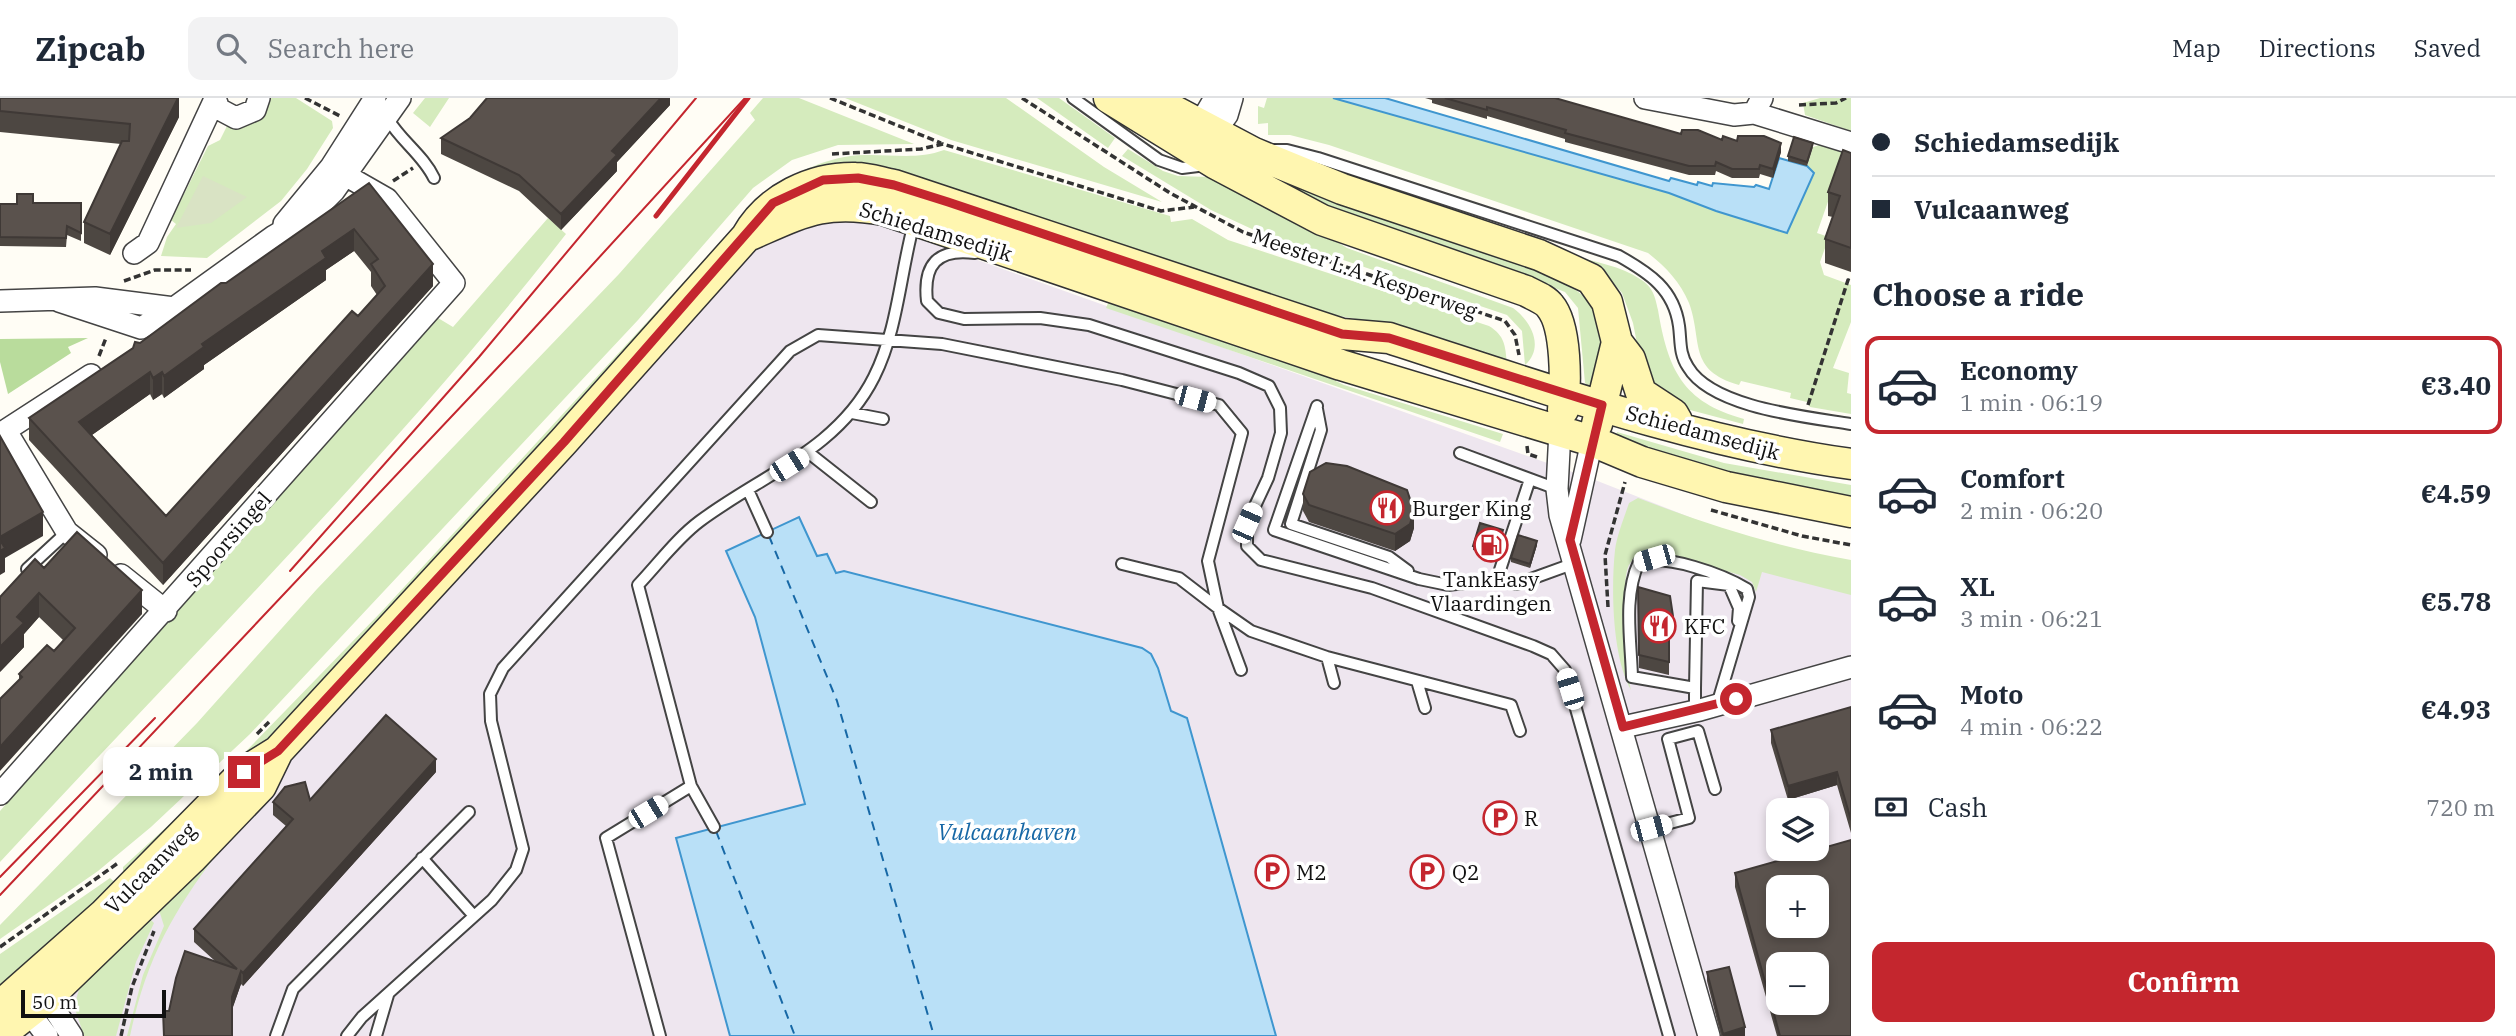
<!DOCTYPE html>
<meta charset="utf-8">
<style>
body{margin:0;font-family:"IBM Plex Serif",serif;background:#f2f2f3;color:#1f2937;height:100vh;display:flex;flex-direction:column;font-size:26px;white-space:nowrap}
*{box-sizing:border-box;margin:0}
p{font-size:23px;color:#747a83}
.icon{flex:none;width:38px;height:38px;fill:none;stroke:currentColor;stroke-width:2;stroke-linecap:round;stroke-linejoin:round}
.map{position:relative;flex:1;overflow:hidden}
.sheet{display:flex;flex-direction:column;background:#fff;width:665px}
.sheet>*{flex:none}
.guide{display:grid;align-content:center;height:154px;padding:0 21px;background:#fff}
.controls{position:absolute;left:1766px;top:700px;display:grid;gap:14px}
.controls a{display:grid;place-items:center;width:63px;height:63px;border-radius:14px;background:#fff;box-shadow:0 4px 10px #0003;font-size:35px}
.scale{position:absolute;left:21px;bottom:18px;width:145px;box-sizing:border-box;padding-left:7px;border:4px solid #111;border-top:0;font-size:19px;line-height:24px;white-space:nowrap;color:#111;-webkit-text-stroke:5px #fff;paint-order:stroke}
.end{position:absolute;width:32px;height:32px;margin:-16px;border:9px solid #c4262e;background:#fff;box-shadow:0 0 0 4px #fff}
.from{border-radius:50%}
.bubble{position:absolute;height:49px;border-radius:14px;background:#fff;box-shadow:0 4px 10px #0003;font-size:23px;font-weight:700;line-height:49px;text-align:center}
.car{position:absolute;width:21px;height:42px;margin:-21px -10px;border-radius:9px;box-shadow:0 0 5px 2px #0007;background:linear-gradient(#fff 24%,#345 0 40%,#fff 0 76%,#345 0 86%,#fff 0)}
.guide b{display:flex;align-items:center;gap:24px;height:66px;font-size:26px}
.guide b+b{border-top:2px solid #e0e1e3}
.guide i{width:18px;height:18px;background:#1f2937}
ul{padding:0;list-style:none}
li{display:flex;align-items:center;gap:21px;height:98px;margin:0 14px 10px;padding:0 7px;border:4px solid transparent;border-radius:14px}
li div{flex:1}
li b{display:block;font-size:26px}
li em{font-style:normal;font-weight:700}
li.selected{border-color:#c4262e}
li>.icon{width:63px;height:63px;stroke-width:1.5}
h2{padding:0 21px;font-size:32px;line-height:84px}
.pay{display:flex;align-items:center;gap:18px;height:77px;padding:0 21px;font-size:26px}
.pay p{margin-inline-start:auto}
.cta{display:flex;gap:14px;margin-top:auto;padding:14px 21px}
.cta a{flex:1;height:80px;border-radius:14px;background:#c4262e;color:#fff;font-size:28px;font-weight:700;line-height:80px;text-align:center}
header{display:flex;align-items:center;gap:42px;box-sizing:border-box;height:98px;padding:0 35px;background:#fff;border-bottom:2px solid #e0e1e3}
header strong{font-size:33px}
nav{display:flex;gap:38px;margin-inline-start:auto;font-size:24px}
.search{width:490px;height:63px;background:#f2f2f3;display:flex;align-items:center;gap:18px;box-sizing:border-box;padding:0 24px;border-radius:14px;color:#747a83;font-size:26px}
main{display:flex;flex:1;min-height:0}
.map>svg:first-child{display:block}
</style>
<header>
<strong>Zipcab</strong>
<div class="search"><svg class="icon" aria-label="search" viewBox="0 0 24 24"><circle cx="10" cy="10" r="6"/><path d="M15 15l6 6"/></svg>Search here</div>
<nav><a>Map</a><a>Directions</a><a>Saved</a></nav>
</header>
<main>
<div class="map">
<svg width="1851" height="938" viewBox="0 0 1851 938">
<rect width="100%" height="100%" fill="#fffdf5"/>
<path fill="#eee6ef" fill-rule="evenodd" d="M809,124H871L1595,382L1817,469L1851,472V938H16L253,703L756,148ZM1778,712H1816V751H1778ZM1778,789H1816V828H1778ZM1778,866H1816V905H1778Z"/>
<path fill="#d5ebbd" d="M265,0H296L332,23L333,30L307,71L281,103L207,160L161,158L167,139L176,126L171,122L208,48L220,42L228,26Z
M425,0H449L430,29L413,15Z
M763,0H799L914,46L838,47L792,62L753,90L638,222L250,636L151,729L98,773L0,841V827L197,625L317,491L619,176L755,22L750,15Z
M845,0H1006L1104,69L1162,104L951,42Z
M1037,0H1059L1115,40L1108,50Z
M1267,0H1333L1669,95L1716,113L1814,76L1807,68L1813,49L1823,46L1845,55L1817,135L1829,139L1820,164L1824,177L1851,187V224L1833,270L1849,275L1847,295L1851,296V316L1810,309L1807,304L1790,300L1791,295L1741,283L1739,287C1687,272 1703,243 1689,205C1680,184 1666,169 1648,155L1329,47L1290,37H1268V25L1258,26V8L1264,10Z
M1820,0H1851V33L1805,17L1803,5Z
M1128,51L1163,73L1178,78L1209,79L1249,91L1347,150L1513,210C1531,223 1545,249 1525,267L1522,233L1507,217L1254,132L1211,112L1122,58Z
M944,52L1170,118L1171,124L1192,121L1228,142L1489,228C1505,238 1505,247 1507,265L1387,227L1314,213L824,78L232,679L128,780L123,775V769L225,675L383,512L768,92C798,74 828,58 864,57C891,56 917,62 944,52Z
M1251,66L1529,166C1561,182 1604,200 1606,242C1607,254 1597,272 1593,283L1588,288L1585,285L1578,210L1565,194L1485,163L1325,111L1255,80Z
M548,120L566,136C393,358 191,557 0,764V713L433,217L453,229Z
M1574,158C1595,164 1621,168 1640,181C1653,189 1655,198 1658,212C1668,271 1682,304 1744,321L1743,326L1675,308L1643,276L1633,225L1622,195L1602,172Z
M1109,203L1301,266L1344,287L1503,336L1500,344L1106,210Z
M1617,334L1724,365L1851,387V398L1727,373L1616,340Z
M1638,400C1708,427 1777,449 1851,462V497L1762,474L1756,494L1752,484L1740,477L1650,452C1640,454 1635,458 1629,467C1620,483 1626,573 1631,592C1612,559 1611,490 1615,452C1617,437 1624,420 1629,405Z
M227,743C176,808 147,857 130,938H127L143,877L164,828L159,812Z
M110,780L120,789L0,898V856Z
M145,816L154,825L136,864L116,938H84L74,908L83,879Z"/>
<path fill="#b9dc9c" d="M88,240L68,249L71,255L8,296L0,264V241Z"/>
<path fill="#d9e3c4" d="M203,78L247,99L211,125L176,130Z"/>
<path fill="#b9e0f7" stroke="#3f96cf" stroke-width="2" d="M1333,0H1385L1669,83L1671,80L1697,87L1698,84L1712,88L1713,85L1754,89L1756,87L1769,91L1779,60L1807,68L1814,75L1787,135L1716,113L1669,95Z
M799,419L817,458L827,456L836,475L844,473L1142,550L1151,556L1158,570L1171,613L1187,620L1276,938H730L676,740L805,706L755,519L726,453Z"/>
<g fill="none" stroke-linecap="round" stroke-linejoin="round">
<path stroke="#1768a6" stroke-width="2" stroke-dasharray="9 7" stroke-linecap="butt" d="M769,438L837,603L934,938
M716,733L795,938"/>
<defs>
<path id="lane" d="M1073,0L1159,62L1182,70L1206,67
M388,21C401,43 423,57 434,80
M1273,52H1287L1318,60L1619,158C1649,175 1674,191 1679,228C1681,242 1679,256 1688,269C1712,310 1808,319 1851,326
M975,155C937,150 923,167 927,203L939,215L964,221L1040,220L1089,227L1239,275L1269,288L1280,310L1281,335L1268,380L1247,425V448L1261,462L1372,490L1533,548L1551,556L1565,572L1669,938
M1317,308L1274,432L1419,481L1448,487L1497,481L1517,486L1575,465
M1317,311L1321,332L1291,426L1389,459L1408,473
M852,315L883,321
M809,355L871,404
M1460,355L1557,391
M748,392L767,434
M1122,466L1179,480L1218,510L1241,572
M27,471L67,434
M1497,481L1530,381
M1327,559L1334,585
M1417,583L1425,610
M1695,590L1697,483L1729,487L1739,510L1738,523
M1695,614V590L1632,579C1631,542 1623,498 1639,464C1667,456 1722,476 1747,491L1749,499L1717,607
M691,688L714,729
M1651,730L1689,720L1668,641L1698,633L1715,691
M422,760L474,818
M276,938L293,891L469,714
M347,938L362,919L492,802L516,772L523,751L491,623L490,596L503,570L790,253L818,237L942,246L1122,282L1219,307L1242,335L1208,463L1218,510L1251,533L1327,559L1511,607L1520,633
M376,938L388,897
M660,938L606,740L691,688L638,487C658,466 677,440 700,423C762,377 838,351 874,279C898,231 900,176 914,125"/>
<path id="street" d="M215,0L219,11L236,20L255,12L259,0
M1645,0L1734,17L1754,15L1762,0
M1754,15L1851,45
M1198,38L1199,27L1215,0
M1208,43L1227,17L1232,0
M284,126L331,69L375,0
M134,155L148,145L215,1
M0,203L95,200L174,210
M59,203L141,230L174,210L274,138L310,117L334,93L400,0
M6,333L67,434L96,457
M1560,333L1557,391L1560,417L1709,938
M0,336L91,277
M1570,442L1592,343
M121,477L166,513
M1623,629L1700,612L1851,569
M0,696L454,185L387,101L331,69
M36,895L47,900L72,938
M25,901L29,914L47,938"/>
<path id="secondary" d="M1109,0L1216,66L1322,122L1526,193C1533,197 1545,201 1550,208C1567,228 1566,286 1563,312
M1150,0L1254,55L1342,91L1539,157L1591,181L1607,204L1617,244L1597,326
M750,137C803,114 824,101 884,112L1341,267L1592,343L1642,364L1726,389L1851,414
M1617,244L1630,261L1641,295L1673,316L1677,323
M0,908L104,816L244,674L278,653L563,344L746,139C768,100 812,79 856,80C869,80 882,85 894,87L1342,236L1389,240C1541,289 1693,344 1851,366
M0,937L47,900L191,761L261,688L278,653"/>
</defs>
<use href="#lane" stroke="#444" stroke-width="14"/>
<use href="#street" stroke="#444" stroke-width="24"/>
<use href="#secondary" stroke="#333" stroke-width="33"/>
<path stroke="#333" stroke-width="3.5" stroke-dasharray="7 3.5" stroke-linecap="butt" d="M305,0L340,18
M830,0L941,45
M1022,0L1170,95L1243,134L1505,223L1515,237L1519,257
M1799,7L1836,5L1846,0
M832,56L921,51L943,46L1161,113L1194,109
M393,83L413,70
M124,183L155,172H191
M99,258L106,240
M1808,307L1848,182L1851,183
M1527,348L1528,356L1540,360
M1711,412L1802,438L1851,447
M1608,509L1605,457L1625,384
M257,636L269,624
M0,849L118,765
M121,938L132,889L154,833"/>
<use href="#lane" stroke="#fff" stroke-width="10"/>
<use href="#street" stroke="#fff" stroke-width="21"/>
<use href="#secondary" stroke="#fff6b0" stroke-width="30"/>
<path stroke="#c4262e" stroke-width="2" d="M290,473L479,259L696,0
M0,779L155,620
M0,797L519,247L745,0"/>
<path stroke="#c4262e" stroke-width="5" d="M656,118L748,0"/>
</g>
<path fill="#4d4742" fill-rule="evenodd" d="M0,0H179V19L110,157L84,145V124L121,46L0,34Z
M670,0V7L617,64V73L561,132L519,93L441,56V40L470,20Z
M1425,0H1555L1681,36L1722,42L1737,43L1781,54L1773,80L1760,76L1759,80H1732L1716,73L1715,77H1689L1565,44V41L1487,18V21L1432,5V2Z
M1813,49L1807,68L1788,63V58Z
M1851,55V174L1825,165V141L1833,119L1828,118V94Z
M369,85L433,188L163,487L29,342V320L140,245ZM354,153L371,174V188L377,197L166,418L92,337L150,296L153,302L162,296L164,300L204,271V267L326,182V172Z
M33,105H81V143L67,137L66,149L0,148V106Z
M1303,396L1414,430L1410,443L1395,453L1309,424L1303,413Z
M1503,437L1496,459L1473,452V448Z
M1537,447L1530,470L1511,464V460Z
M44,470L142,516L19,582V576L54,553L63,542L39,519L24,536V549L0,574Z
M1638,489L1673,531L1669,532V577L1639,570Z
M1851,609V735L1837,687L1788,702L1771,645V632Z
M436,674L243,888L241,886L232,911L169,913L215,863L194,844V831L286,728L273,717V704L310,702Z
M1735,775L1851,938H1777L1735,789Z
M1707,874L1745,938H1721L1707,883Z"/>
<path fill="#3f3936" d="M178,0H179V19L110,157V136Z
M661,0H670V7L617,64V73L561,132V116L612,53Z
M1781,45V54L1773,80V71Z
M354,131V153L326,172V182L204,267V271L164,300V278L202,246L322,153Z
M433,166V188L163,487V465Z
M150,274V296L79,346V324Z
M162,274V296L153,302V280Z
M1414,413V430L1410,443L1395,453V436Z
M43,414V438L5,460V474L0,477V439Z
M1503,432V437L1496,459V455Z
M1537,443V447L1530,470V466Z
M142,492V516L0,673V649Z
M39,495V519L24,536V549L0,574V549L17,519Z
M1673,518V531L1669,532V577V519Z
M436,661V674L243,888V875Z
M1837,674V687L1788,702V688Z
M241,873V886L232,912V899Z
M1745,929V938H1723V936Z"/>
<path fill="#5a524d" stroke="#3f3936" stroke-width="2" fill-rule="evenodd" d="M0,0H178L110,136L84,124L122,43H129L130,26L0,13Z
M487,0H661L612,53L617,57L561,116L519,77L441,40L470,20Z
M1445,0H1555L1681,36L1682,32H1698L1722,42L1723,38L1737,43L1738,38H1764L1781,45L1773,71L1760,67L1759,71H1732L1716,64L1715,68H1689L1565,35L1566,32L1487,9V12Z
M1794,39L1813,45L1807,64L1788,58Z
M1843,52L1851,55V150L1825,141L1840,98L1828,94Z
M369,85L433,166L163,465L29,320L133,250L135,244L140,245L221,185H226ZM354,131L378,161L371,166L385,188L358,218L352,213L166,418L79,324L150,274L153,280L162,274L164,278L204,249L202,246L326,160L322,153Z
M17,96H33V105H81V135L67,128L66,140L0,139V106H17Z
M0,338L43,414L0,439Z
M1326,365L1347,368L1407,392L1414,413L1410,426L1395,436L1309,407L1303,396L1310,374Z
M1480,425L1503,432L1496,455L1473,448Z
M77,434L142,492L0,649V601L22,579L19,576L47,547L54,553L75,530L39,495L17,519L24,525L0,549V499L35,461L44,470Z
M1518,437L1537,443L1530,466L1511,460Z
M0,442L5,450L0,453Z
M1638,489L1670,498L1673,518L1669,519V564L1639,557Z
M1851,609V722L1837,674L1788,688L1771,632Z
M386,617L436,661L243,875L241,873L232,899V938H164L163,913H169L176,880L185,853L237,871L194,831L293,721L273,704L285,689L305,684L310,702Z
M1851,742V938H1780L1735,775ZM1778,789H1816V828H1778ZM1778,866H1816V905H1778Z
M1729,869L1745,929L1723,936L1707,874Z"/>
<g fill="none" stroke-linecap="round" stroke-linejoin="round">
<path stroke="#c4262e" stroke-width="9" d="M244,674L278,653L564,344L773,105L823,82L858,80L894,87L948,104L1342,236L1389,240L1602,307L1570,442L1623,629L1736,601"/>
</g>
<defs>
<symbol id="restaurant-ring" viewBox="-11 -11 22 22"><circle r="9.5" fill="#fff" stroke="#c4262e" stroke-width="1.5"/><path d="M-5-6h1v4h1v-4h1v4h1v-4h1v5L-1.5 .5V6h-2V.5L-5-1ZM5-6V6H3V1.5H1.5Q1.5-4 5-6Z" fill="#c4262e"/></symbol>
<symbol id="fuel-ring" viewBox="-11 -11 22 22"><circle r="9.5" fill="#fff" stroke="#c4262e" stroke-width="1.5"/><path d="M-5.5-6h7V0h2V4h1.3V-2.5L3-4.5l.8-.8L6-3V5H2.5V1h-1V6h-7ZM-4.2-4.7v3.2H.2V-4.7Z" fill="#c4262e"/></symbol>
<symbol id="parking-ring" viewBox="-11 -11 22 22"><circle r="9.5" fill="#fff" stroke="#c4262e" stroke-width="1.5"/><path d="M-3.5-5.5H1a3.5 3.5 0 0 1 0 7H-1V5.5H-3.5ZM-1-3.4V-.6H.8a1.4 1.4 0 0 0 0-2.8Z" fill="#c4262e"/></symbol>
</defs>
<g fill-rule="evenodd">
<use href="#restaurant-ring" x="1368" y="391" width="38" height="38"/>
<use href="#fuel-ring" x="1472" y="428" width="38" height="38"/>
<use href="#restaurant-ring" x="1640" y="509" width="38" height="38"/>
<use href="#parking-ring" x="1481" y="701" width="38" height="38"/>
<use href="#parking-ring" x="1253" y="755" width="38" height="38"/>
<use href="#parking-ring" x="1408" y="755" width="38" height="38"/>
</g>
<g text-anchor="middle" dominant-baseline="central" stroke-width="7" stroke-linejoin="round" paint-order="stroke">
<g font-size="21" fill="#111" stroke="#fff">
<text transform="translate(936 133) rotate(17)">Schiedamsedijk</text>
<text transform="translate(1365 175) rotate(19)">Meester L.A. Kesperweg</text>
<text transform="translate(1703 334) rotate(15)">Schiedamsedijk</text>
<text transform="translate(228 441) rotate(-49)">Spoorsingel</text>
<text transform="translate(150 770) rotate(-45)">Vulcaanweg</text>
</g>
<g font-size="21" fill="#111" stroke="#fff" text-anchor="start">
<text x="1412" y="410">Burger King</text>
<text x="1491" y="481" text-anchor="middle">TankEasy<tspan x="1491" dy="24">Vlaardingen</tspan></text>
<text x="1684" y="528">KFC</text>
<text x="1524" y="720">R</text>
<text x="1296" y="774">M2</text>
<text x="1452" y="774">Q2</text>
</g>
<g font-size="23" font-style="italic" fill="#1768a6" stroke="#fff">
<text x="1007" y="733">Vulcaanhaven</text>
</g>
</g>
</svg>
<div class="controls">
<a><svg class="icon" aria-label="layers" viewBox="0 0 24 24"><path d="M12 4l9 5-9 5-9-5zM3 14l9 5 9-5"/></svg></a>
<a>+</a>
<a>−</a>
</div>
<div class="scale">50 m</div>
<i class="end from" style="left:1736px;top:601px"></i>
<i class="end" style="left:244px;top:674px"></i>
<div class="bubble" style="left:103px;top:649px;width:116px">2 min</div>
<i class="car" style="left:1195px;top:301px;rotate:105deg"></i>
<i class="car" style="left:789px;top:367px;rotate:58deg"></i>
<i class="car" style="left:1247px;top:425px;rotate:24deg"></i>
<i class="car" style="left:1654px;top:460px;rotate:254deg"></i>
<i class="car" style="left:1570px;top:591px;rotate:343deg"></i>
<i class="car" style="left:648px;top:714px;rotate:59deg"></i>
<i class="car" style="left:1651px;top:730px;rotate:75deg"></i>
</div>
<section class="sheet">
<div class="guide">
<b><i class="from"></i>Schiedamsedijk</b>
<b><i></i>Vulcaanweg</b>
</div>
<h2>Choose a ride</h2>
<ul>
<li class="selected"><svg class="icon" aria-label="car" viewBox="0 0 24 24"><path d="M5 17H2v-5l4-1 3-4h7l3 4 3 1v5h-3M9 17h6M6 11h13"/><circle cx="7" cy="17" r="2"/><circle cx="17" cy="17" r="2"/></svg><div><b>Economy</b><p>1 min · 06:19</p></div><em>€3.40</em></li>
<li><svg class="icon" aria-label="car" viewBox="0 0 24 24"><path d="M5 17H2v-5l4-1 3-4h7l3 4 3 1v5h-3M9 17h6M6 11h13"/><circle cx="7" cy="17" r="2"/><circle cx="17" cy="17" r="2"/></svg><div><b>Comfort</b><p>2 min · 06:20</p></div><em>€4.59</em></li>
<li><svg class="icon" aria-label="car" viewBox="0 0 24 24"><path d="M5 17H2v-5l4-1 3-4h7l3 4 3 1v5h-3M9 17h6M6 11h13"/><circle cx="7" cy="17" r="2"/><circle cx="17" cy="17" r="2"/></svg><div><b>XL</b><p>3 min · 06:21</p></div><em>€5.78</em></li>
<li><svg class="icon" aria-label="car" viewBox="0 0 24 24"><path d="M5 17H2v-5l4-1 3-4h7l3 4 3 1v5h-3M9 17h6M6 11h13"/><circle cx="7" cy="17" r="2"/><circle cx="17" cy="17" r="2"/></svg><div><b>Moto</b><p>4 min · 06:22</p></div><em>€4.93</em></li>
</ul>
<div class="pay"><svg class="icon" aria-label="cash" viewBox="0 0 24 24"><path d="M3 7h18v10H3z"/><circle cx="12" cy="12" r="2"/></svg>Cash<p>720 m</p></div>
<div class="cta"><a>Confirm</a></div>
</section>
</main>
